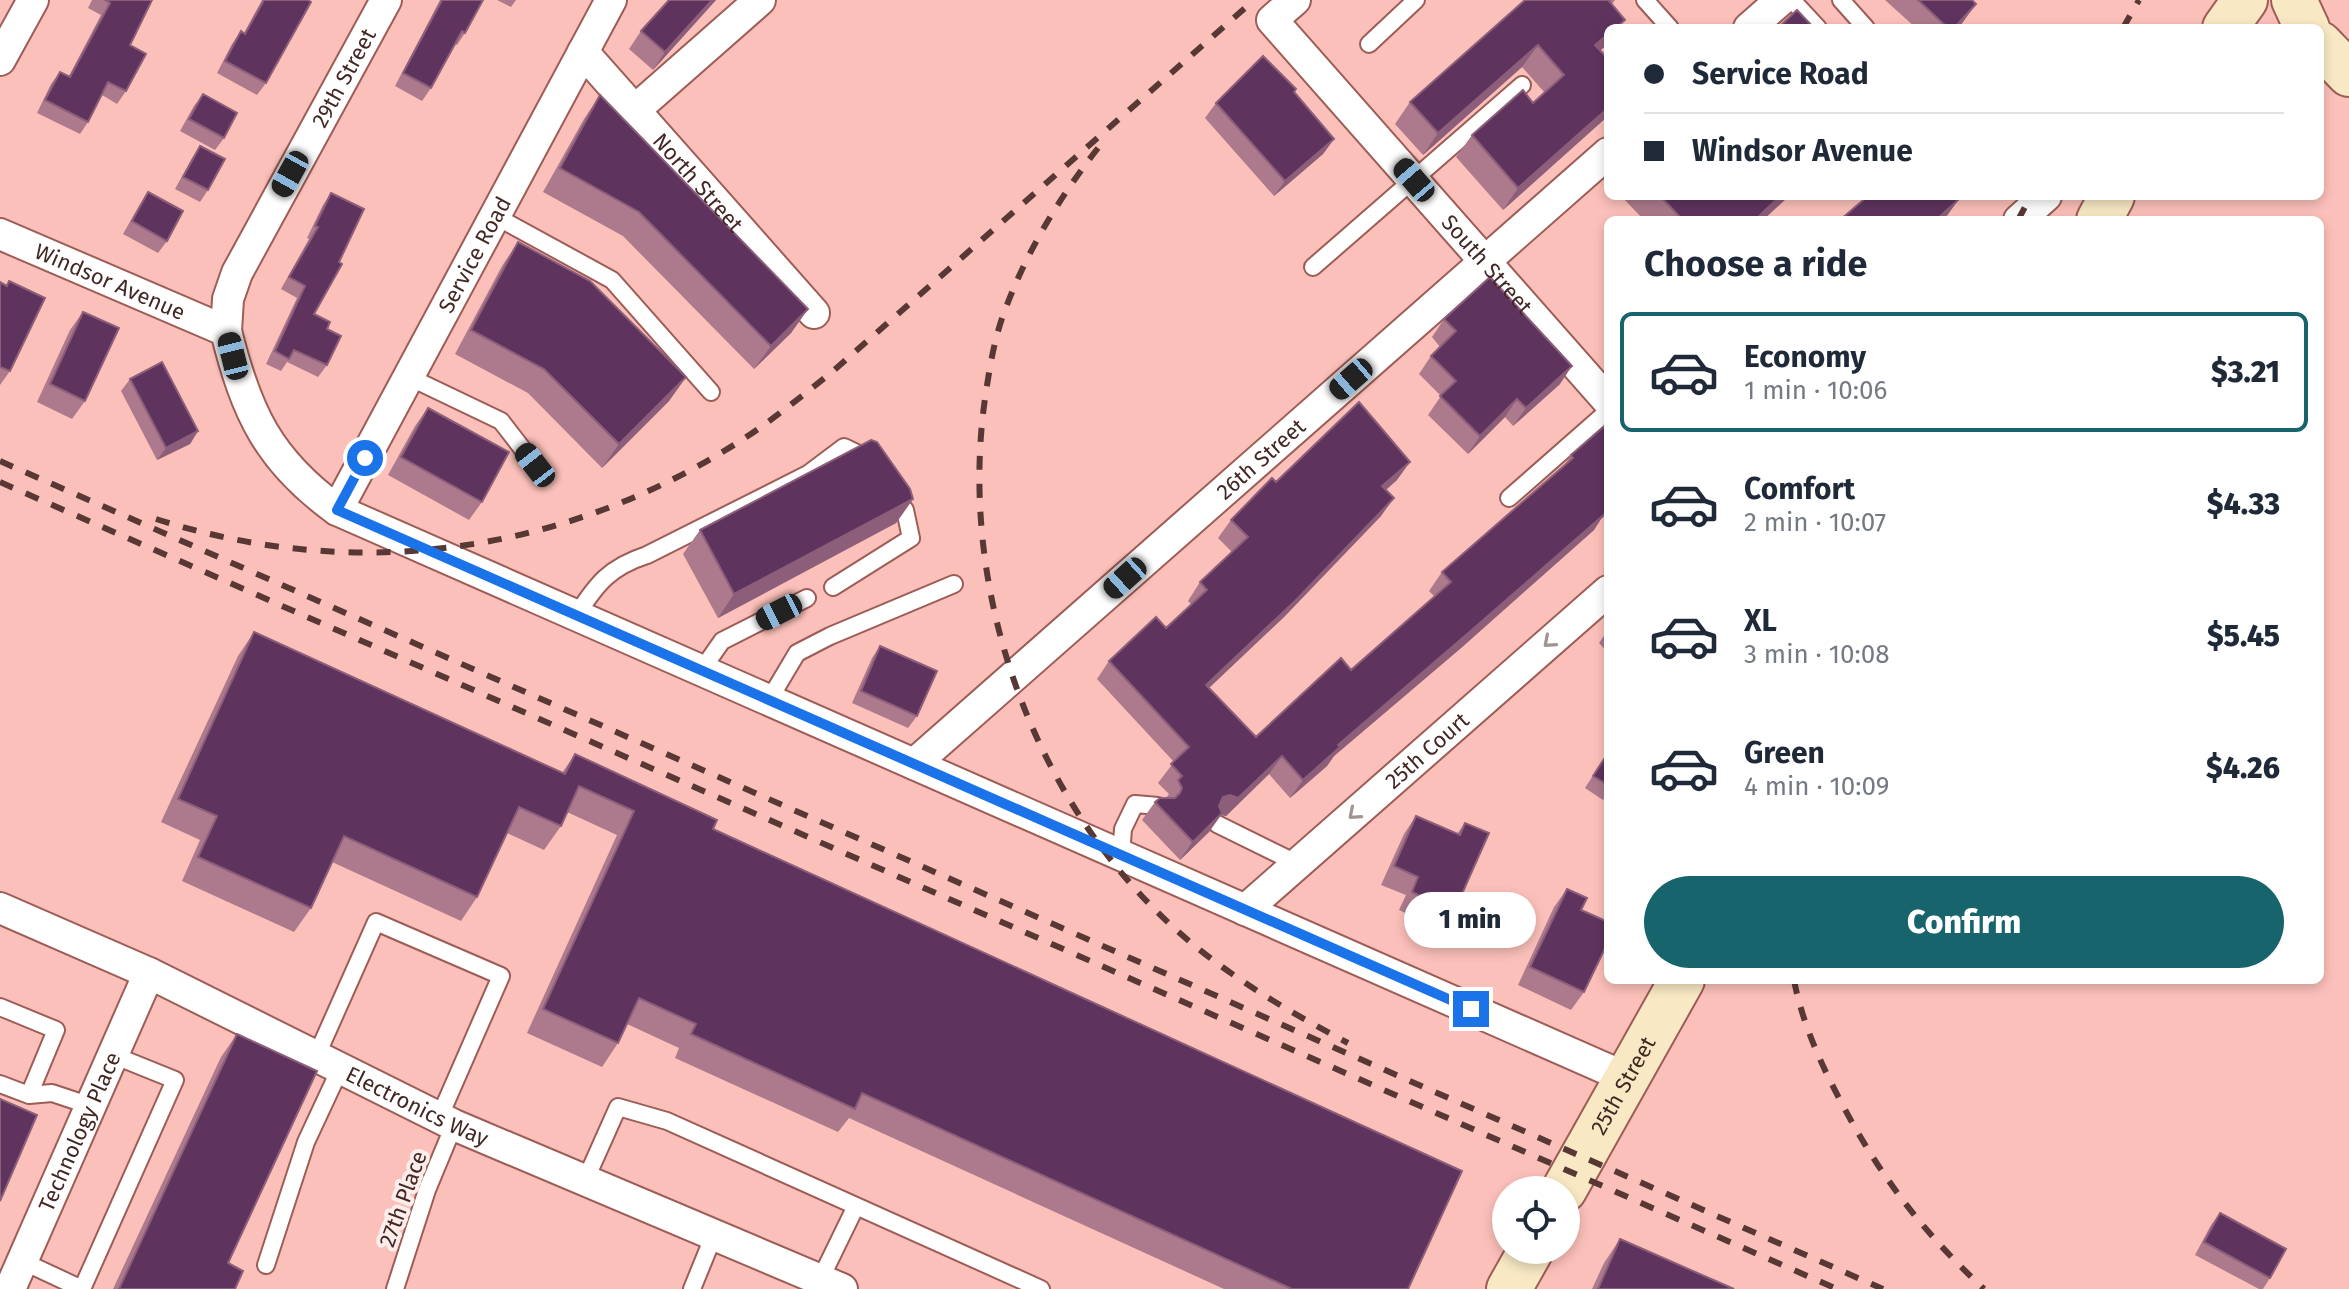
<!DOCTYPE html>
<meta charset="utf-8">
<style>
body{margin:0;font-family:"Fira Sans",sans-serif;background:#f2f2f3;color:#1f2937;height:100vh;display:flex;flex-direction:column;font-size:30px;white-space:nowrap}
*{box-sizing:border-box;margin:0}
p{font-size:26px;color:#747a83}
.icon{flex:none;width:44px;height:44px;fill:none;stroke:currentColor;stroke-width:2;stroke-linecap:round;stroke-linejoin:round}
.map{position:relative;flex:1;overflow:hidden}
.sheet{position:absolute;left:1604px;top:216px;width:720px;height:768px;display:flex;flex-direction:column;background:#fff;border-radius:12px;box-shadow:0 4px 12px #0003}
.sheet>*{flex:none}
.banner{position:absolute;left:1604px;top:24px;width:720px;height:176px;border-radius:12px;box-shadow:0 4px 12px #0003;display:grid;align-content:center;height:176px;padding:0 40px;background:#fff}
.tools{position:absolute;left:1492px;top:1176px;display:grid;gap:16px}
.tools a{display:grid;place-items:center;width:88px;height:88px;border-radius:50%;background:#fff;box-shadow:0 4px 12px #0003;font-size:40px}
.end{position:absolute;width:36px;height:36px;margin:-18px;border:10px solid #1a73e8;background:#fff;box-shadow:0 0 0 4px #fff}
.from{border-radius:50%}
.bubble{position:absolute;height:56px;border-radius:28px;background:#fff;box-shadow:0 4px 12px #0003;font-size:26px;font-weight:800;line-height:56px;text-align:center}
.car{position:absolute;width:24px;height:48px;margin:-24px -12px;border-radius:10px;box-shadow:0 0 6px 2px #0007;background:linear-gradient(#222 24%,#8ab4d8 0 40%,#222 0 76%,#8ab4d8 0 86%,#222 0)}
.banner b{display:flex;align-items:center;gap:28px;height:76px;font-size:30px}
.banner b+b{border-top:2px solid #e0e1e3}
.banner i{width:20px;height:20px;background:#1f2937}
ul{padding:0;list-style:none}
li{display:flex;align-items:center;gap:24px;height:120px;margin:0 16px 12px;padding:0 24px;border:4px solid transparent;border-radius:12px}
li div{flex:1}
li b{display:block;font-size:30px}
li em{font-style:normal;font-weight:800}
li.on{border-color:#17646d}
li>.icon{width:72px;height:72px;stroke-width:1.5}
h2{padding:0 40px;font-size:36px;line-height:96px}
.cta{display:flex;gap:16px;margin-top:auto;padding:16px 40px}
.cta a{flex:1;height:92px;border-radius:48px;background:#17646d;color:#fff;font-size:32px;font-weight:800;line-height:92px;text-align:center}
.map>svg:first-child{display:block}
</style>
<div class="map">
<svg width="2349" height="1289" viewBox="0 0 2349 1289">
<rect width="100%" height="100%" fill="#fbc0b9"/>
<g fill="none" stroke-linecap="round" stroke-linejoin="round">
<defs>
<path id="lane" d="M1645,0L1670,28
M1792,0L1818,28
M1841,0L1866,28
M1369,44L1416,0
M495,216L612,280L711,392
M1313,267L1522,85
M409,377L501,421L535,465
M1509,498L1608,411
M833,587L911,538L905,510L894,495
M576,616C597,583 610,567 647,555L808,474L844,447L869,459
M701,671L722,641L807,598
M769,700L797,653L830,636L954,584
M1217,824L1298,864
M1121,856L1123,829L1135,804L1158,806
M0,1007L56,1030L29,1095
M316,1057L376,922L501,976L439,1118
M0,1084L29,1095L52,1093L91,1106
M585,1181L618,1107L667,1121L1041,1289
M22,1261L82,1289L175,1080L113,1055
M266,1265L306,1142L340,1069
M820,1280L856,1206
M395,1289L427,1190L454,1125
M692,1289L714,1235"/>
<g id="street">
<path id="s1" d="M1295,0L1272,20L1608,401"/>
<path d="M1749,28L1781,0"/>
<path id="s2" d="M583,52L814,313"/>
<path d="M0,60L33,0"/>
<path d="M635,110L760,0"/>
<path d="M2019,220L2046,196"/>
<path id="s3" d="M0,234L226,331C246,412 268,460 337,510L1627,1078"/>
<path id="s4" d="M226,331L228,299L237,273L386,0"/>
<path id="s5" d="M337,510L611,0"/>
<path id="s6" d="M914,764L1608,153"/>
<path id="s7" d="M0,908L149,973L454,1125L842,1289"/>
<path id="s8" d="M1245,910L1608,591"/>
<path id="s9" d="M10,1289L149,973"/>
</g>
<g id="secondary">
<path d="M2294,0L2307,28"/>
<path d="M2225,28L2245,0"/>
<path d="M2320,44L2349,74"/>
<path d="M2099,220L2112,196"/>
<path id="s10" d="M1564,1190L1682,980"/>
<path d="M1509,1289L1531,1250"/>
</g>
</defs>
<use href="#lane" stroke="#9d5c56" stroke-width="20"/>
<use href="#street" stroke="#9d5c56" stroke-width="34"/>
<use href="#secondary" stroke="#9d5c56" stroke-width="48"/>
<use href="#lane" stroke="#fff" stroke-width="16"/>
<use href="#street" stroke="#fff" stroke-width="30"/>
<use href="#secondary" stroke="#f8e9c4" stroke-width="44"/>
<path stroke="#583835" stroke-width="6" stroke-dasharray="14 14" stroke-linecap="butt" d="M2123,28L2139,0
M1098,148C1059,198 1027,251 1005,310C995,336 990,365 986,392C956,583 1030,796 1172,926C1224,974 1286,1010 1348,1043
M2018,220L2031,196
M0,461L1883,1289
M0,482L1837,1289
M156,519C349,581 551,556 724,451C763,428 797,400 832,372L1254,0
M1794,980C1802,1022 1820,1062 1840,1100C1879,1175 1922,1231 1984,1289"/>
</g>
<path fill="#ac7a8c" d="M92,0H152L130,45L126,91L117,104L102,95L88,122L80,134L37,113L51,84L60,72L69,76L101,15L88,8Z
M262,0H308L266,83L257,95L217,73L232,44L241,31L244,33Z
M440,0H483L465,33L457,45L455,44L431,88L422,101L395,86Z
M497,0H516L511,7Z
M716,0L653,70L629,49L641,31Z
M1525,0H1615L1612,4L1608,28V44L1600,50L1608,59V116L1503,210L1456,157L1472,135L1533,103L1545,93L1522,67L1423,155L1395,124L1410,102Z
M1885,0H1972L1963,22L1958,28H1916Z
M203,94L224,138L215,150L180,131L194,106Z
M600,95L808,309L791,333L754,369L623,236L543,192L584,119Z
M1216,103L1334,139L1323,154L1274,196L1205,118Z
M200,146L208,190L200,202L175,189L192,158Z
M148,192L167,241L158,253L123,234L140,204Z
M331,193L314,314L327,329V365L318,377L287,362L281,371L266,364L297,298L281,289L309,239L307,238L323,205Z
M1621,196H1789L1763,220H1644Z
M518,242L686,377L669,401L602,468L528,393L455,354L502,266Z
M9,281L10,371L0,385V282L6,285Z
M83,312L85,401L72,419L37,402L70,330Z
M1444,319L1560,384L1513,426L1505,417L1468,454L1428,415L1441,396L1419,374L1431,356L1440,347L1432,337Z
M130,379L198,431L190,444L157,460L121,391Z
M428,408L482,502L469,520L388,475L415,426Z
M1608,423V513L1601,519L1594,530L1461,648L1334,756L1327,766L1290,798L1269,774L1226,816L1221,815L1209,832L1180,860L1142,820L1155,802L1166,798L1169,794L1158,783L1174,762L1097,679L1109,661L1166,628L1192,605L1188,601L1200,582L1232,552L1218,538L1231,520L1276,482L1397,480L1386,490L1381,516L1284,617L1209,688L1256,737L1351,670L1435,597L1429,591L1442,572L1564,466L1571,455Z
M913,499L896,523L718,618L683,554L700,530Z
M1608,630V653L1599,643Z
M254,632L562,773L575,754L713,829L1408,1289H1224L849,1118L838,1132L675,1058L679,1048L627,1024L618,1043L602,1067L527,1033L617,835L567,812L561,826L544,850L507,833L477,897L461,921L332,862L311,908L294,932L182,881L200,840L161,822L238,656Z
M880,646L917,716L908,728L852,703L872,658Z
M1608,752V793L1603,800L1585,788Z
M1416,816L1457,834L1465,823L1454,912L1442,930L1399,910L1406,895L1381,885L1404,834Z
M1567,889L1581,910L1584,992L1571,1010L1518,985L1554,907Z
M237,1034L228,1263L235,1289H113L221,1057Z
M2220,1213L2270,1278L2263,1289H2259L2195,1255L2211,1225Z
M1620,1239L1734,1289H1592L1604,1263Z"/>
<path fill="#8d5e7a" d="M712,0H716L653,70L665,52Z
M1976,4L1963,22L1958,28H1954Z
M1608,34V44L1580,67L1595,45Z
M1538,45L1522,67L1423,155L1438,133Z
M1608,108V116L1503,210L1518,188Z
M1334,139L1323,154L1274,196L1285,181Z
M1780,196H1789L1763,220H1755Z
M1959,199L1944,220H1936Z
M808,309L791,333L754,369L771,346Z
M1572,366L1560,384L1513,426L1526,408Z
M686,377L669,401L602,468L619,444Z
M1517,399L1505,417L1468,454L1480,436Z
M198,431L190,444L157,460L166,448Z
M1410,462L1397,480L1369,504L1382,486Z
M1394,498L1381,516L1284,617L1193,703L1206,685Z
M913,499L896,523L718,618L734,594Z
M1608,506V513L1601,519L1594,530L1461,648L1334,756L1327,766L1290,798L1303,780L1338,745Z
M1282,756L1269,774L1226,816L1221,815L1209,832L1180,860L1223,797Z"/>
<path fill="#5e345f" stroke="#8d5e7a" stroke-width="2" d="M105,0H152L130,45L146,54L126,91L108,82L88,122L45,100L60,72L70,77L110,3Z
M264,0H308L311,2L266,83L225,61L241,31L245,34Z
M442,0H483L465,33L462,31L431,88L403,73Z
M669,0H712L665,52L641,31Z
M1525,0H1610L1609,1L1625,20L1616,28H1608V34L1595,45L1608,59V108L1518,188L1472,135L1523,90L1533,103L1564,75L1538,45L1438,133L1410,102Z
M1918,0H1972L1976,4L1954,28H1948Z
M1797,10L1814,28H1778Z
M1263,56L1296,89L1294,92L1334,139L1285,181L1216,103Z
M203,94L237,113L224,138L189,119Z
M600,95L808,309L771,346L639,212L560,168Z
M200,146L225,159L208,190L183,177Z
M148,192L183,211L167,241L132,221Z
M331,193L364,209L339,262L342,264L314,314L330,322L327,329L341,336L327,365L294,350L289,359L275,351L305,286L289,277L318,227L315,226Z
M1660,196H1780L1755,220H1683Z
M1868,196H1956L1959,199L1936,220H1840Z
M518,242L590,281L686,377L619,444L544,369L471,330Z
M1490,277L1572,366L1526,408L1517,399L1480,436L1440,396L1456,381L1431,356L1456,331L1444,319Z
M9,281L45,298L10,371L0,367V282L7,286Z
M83,312L119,328L85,401L50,384Z
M162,362L198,431L166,448L130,379Z
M1359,402L1410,462L1382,486L1394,498L1297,599L1206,685L1256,737L1341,658L1351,670L1451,582L1442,572L1573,458L1571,455L1608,423V506L1605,509L1607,512L1473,629L1338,745L1340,747L1303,780L1282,756L1238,798L1230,795L1223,797L1219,806L1222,813L1193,842L1155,802L1160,798H1175L1180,793L1182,788L1178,780L1182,776L1171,764L1189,747L1109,661L1156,617L1166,628L1207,590L1200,582L1248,537L1231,520L1272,478L1276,482Z
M428,408L509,452L482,502L401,457Z
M871,440L877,442L910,489L913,499L734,594L700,530Z
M254,632L565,774L575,754L717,820L713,829L1462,1171L1408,1289H1292L862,1093L855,1109L691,1034L696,1024L639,998L618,1043L543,1009L634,811L579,786L561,826L519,807L477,897L344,836L311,908L198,857L217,816L178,799Z
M880,646L937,671L917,716L861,691Z
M1608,753V785L1593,776Z
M1416,816L1460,835L1465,823L1489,833L1454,912L1412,892L1418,877L1394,866Z
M1567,889L1587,898L1581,910L1608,922V942L1584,992L1530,967Z
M237,1034L317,1071L228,1263L243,1271L235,1289H119Z
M0,1099L37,1115L0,1201Z
M2220,1213L2286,1249L2270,1278L2204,1242Z
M1620,1239L1734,1289H1598Z"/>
<defs><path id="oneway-chevron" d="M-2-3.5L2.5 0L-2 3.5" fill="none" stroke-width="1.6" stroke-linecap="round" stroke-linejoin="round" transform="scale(2)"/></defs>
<g stroke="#a19392">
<use href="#oneway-chevron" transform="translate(1549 642) rotate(139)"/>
<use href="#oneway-chevron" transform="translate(1354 814) rotate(139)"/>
</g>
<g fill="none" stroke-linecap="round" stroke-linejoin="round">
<path stroke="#1a73e8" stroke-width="10" d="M365,458L337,510L1471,1009"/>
</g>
<g text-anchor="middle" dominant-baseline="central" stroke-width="8" stroke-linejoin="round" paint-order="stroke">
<g font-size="22" fill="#432724" stroke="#fdedeb">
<text stroke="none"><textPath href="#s4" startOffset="282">29th Street</textPath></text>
<text stroke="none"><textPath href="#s2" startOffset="174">North Street</textPath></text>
<text stroke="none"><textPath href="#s5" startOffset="290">Service Road</textPath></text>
<text stroke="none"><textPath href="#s1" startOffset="356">South Street</textPath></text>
<text stroke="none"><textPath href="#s3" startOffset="120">Windsor Avenue</textPath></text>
<text stroke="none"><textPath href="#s6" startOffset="462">26th Street</textPath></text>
<text stroke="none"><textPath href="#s8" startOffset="242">25th Court</textPath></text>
<text stroke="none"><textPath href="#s10" startOffset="120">25th Street</textPath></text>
<text stroke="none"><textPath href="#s7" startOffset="462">Electronics Way</textPath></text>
<text stroke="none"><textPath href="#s9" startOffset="172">Technology Place</textPath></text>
<text transform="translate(403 1199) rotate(-70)">27th Place</text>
</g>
</g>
</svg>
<div class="tools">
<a><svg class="icon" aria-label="locate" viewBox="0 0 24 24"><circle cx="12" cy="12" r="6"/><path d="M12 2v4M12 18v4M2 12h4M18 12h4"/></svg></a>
</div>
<i class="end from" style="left:365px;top:458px"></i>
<i class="end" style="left:1471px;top:1009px"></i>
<div class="bubble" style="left:1404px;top:892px;width:132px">1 min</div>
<i class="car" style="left:290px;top:174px;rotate:209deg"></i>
<i class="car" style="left:1414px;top:180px;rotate:319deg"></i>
<i class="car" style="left:233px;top:356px;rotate:346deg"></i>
<i class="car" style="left:1351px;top:379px;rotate:229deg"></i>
<i class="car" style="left:535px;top:465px;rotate:322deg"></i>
<i class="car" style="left:1125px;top:578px;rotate:228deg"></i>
<i class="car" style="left:779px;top:612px;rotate:243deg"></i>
<div class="banner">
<b><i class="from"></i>Service Road</b>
<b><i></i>Windsor Avenue</b>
</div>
<section class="sheet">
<h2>Choose a ride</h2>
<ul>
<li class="on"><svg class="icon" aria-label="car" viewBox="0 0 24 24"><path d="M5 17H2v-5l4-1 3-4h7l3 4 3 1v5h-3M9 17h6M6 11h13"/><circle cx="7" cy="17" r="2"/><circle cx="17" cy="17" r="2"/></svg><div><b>Economy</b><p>1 min · 10:06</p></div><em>$3.21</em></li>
<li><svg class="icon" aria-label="car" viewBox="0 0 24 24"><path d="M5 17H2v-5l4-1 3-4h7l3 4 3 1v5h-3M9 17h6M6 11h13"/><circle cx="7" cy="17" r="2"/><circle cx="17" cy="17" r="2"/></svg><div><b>Comfort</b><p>2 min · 10:07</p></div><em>$4.33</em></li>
<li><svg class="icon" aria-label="car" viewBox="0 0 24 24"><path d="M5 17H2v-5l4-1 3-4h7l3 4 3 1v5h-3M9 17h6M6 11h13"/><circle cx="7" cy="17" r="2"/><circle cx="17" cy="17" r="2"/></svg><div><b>XL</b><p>3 min · 10:08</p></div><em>$5.45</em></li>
<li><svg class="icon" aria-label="car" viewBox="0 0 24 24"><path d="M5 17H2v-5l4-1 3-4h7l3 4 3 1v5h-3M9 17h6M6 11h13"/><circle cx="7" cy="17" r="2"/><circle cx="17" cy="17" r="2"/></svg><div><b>Green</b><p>4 min · 10:09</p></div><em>$4.26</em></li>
</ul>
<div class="cta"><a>Confirm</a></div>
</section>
</div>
